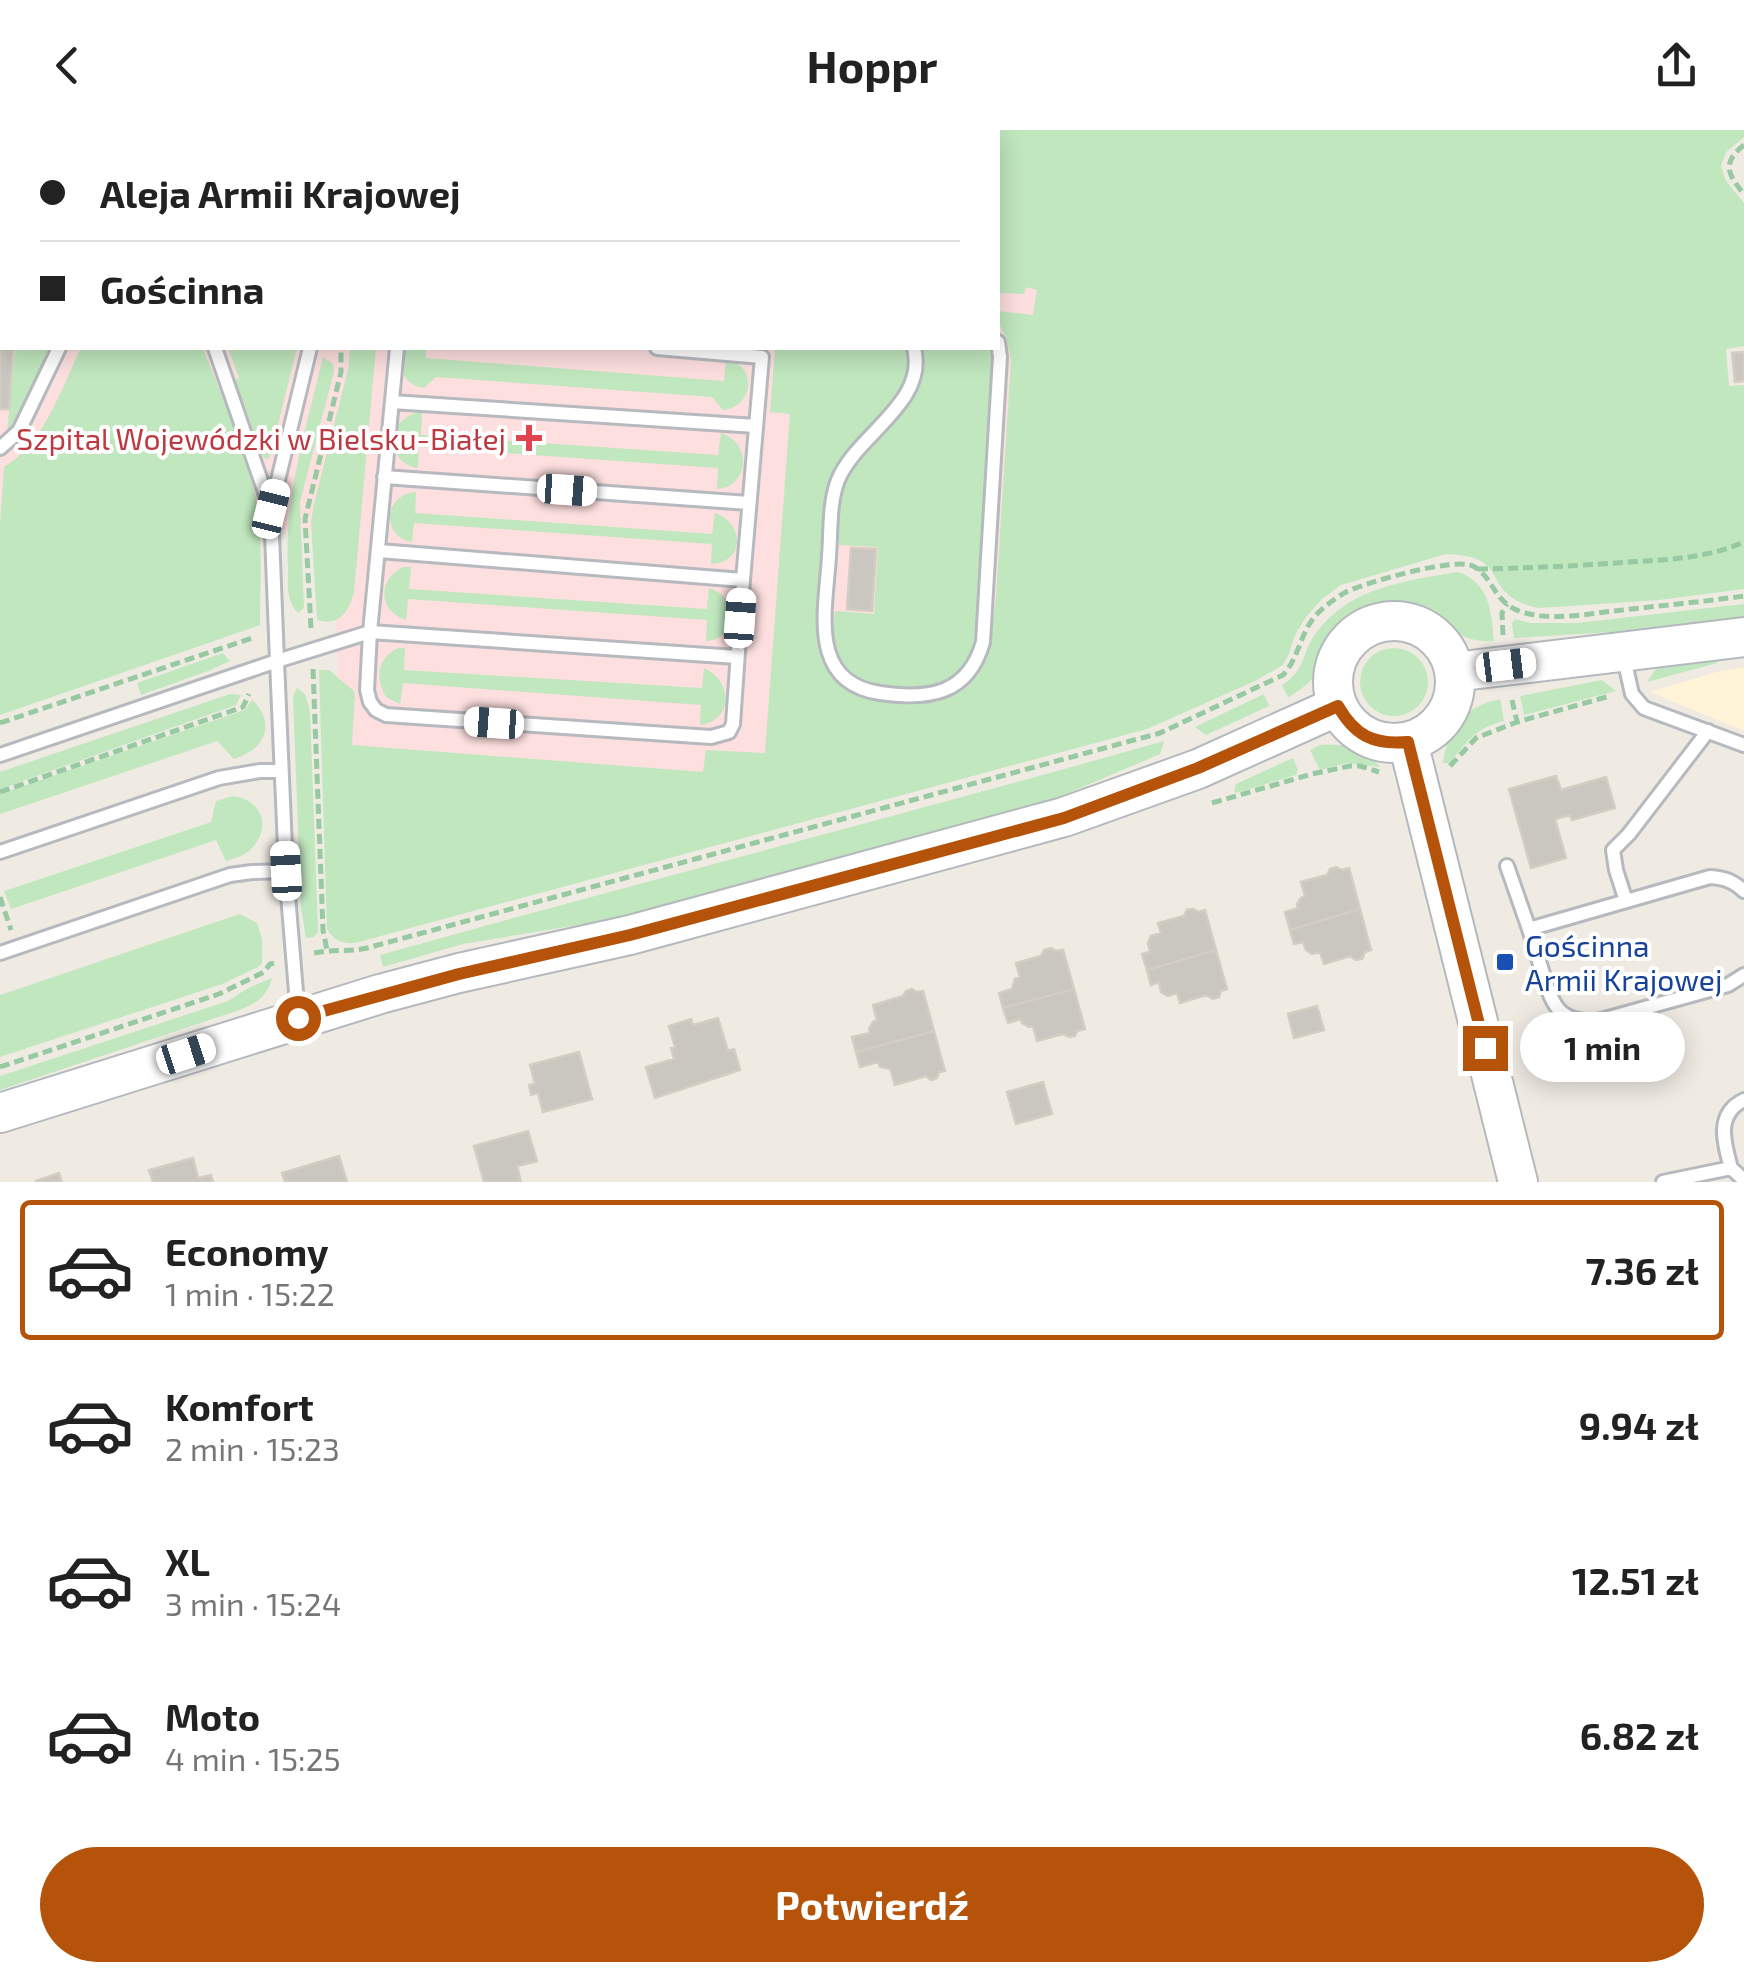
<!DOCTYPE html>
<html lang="pl">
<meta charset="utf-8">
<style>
body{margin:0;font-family:"Exo 2",sans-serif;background:#f6f6f6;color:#222;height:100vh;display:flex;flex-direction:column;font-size:38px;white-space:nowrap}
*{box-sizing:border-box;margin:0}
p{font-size:32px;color:#767676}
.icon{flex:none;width:55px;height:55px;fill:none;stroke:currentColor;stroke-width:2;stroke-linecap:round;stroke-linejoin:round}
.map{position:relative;height:1052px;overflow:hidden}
.drawer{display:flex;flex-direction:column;background:#fff;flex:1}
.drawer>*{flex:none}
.guide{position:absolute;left:0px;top:0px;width:1000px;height:220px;box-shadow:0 5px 25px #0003;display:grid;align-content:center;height:220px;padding:0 40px;background:#fff}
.end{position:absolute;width:45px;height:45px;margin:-22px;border:12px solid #b45309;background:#fff;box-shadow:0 0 0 5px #fff}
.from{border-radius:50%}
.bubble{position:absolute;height:70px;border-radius:35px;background:#fff;box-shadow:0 5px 25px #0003;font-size:32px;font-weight:700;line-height:70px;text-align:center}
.car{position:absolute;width:30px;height:60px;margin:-30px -15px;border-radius:12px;box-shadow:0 0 8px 2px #0007;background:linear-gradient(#fff 24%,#345 0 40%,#fff 0 76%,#345 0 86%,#fff 0)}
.guide b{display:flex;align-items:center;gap:35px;height:95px;font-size:38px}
.guide b+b{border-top:2px solid #e0e0e0}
.guide i{width:25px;height:25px;background:#222}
ul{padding:18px 0 0;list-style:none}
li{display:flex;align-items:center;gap:30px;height:140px;margin:0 20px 15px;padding:0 20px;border:5px solid transparent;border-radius:10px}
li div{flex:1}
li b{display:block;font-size:38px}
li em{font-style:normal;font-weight:700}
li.selected{border-color:#b45309}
li>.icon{width:90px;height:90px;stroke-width:1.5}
.button{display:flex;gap:20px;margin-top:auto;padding:20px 40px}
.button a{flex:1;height:115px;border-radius:60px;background:#b45309;color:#fff;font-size:40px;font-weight:700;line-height:115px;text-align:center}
header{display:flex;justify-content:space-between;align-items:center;height:130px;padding:0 40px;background:#fff;font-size:45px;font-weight:700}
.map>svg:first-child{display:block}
</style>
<header><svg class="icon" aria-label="back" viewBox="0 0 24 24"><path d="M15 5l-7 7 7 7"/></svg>Hoppr<svg class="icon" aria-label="share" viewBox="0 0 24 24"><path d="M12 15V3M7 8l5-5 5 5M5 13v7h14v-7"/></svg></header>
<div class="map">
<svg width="1744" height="1052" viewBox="0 0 1744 1052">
<rect width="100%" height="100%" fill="#efebe3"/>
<path fill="#fff4d8" d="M1744,537V601L1650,562L1720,541Z"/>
<path fill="#fcdfde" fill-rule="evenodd" d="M0,0H1061L1056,568L342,735L334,403L292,399L259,401L195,440L0,413ZM2,2H998V218H2Z"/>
<path fill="#c0e7be" d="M380,0H597L596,2H382Z
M793,0H1744V7L1726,22L1721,36L1726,51L1744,73V216L1726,219L1729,256L1744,255V459L1659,470L1539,478C1522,475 1509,469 1499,454C1495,447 1491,438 1485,434C1475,425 1458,425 1446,424L1341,455L1322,469L1306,487L1295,505L1289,524L1283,535L1255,551L1147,599L355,813C341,813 334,811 327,799L319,540H329L355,562L352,615L703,642L706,620L765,623L790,284L770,282L775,218H907L911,237L906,257L840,332L831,348L826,365L817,511L822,532L833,548L847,561L863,568L910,573L938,572L967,557L978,544L987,528L996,468L1011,230L1007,210L998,191V181L1033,185L1037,160L1026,157L1024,164L998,163V2H793Z
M15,218H52L27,272L7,304Z
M81,218H203C222,268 247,319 256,371C263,412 260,455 260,495L0,585V395L4,337C45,312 61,259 81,218Z
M228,218H297L270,327L266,329L263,327L235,250L239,248Z
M350,218H376L354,462C349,481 339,497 317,490L311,392L314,374L348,240Z
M406,218H426V228L724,251L726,229C758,235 754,277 723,280L712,267L436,247L424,258C401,255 399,236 406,218Z
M923,218H990L993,230L978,499C969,547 946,561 899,557C846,552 827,536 835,481L874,484L878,417L839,415C839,395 836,372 844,353C864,307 937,274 923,218Z
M323,227L333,234L334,242L300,372L304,478L298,483C286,471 288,456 288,440C284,365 306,299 323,227Z
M422,282L421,305L718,325L721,303C754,314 748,357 717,359L718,338L419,317L418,338C383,333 388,284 422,282Z
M416,362L415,383L712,404L715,383C745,393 745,433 711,434L712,414L414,393L412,412C380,406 384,364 416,362Z
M403,437H411L409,459L707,479L709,458C739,467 738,509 706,511L707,490L408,469L406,490C378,481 377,450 403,437Z
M1458,442C1490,453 1491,481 1494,511C1459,513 1452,496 1424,483C1398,471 1365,476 1343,495C1328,508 1326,525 1317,542C1310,554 1299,560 1288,568L1282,555C1307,539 1301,523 1316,503C1350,457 1405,451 1458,442Z
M1744,474V487L1612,502L1514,508L1512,493L1515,489L1530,493H1577Z
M1360 552a34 34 0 1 1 68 0a34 34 0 1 1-68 0Z
M398,518H405L404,540L702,558L704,538C733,551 734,590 700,595L701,575L403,553L400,574L386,567C375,548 377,528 398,518Z
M223,523L230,531L208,541L141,565L137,553Z
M1717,529V533L1647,552L1656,539Z
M1602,550L1616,561L1524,585L1520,566Z
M297,558L305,564L310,581L318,802L314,807L306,808L301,777L293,567Z
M230,564L241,565L236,575L0,659V642Z
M1264,564L1269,576L1206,605L1195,597Z
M1500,569L1504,591C1473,599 1469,611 1449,633H1443C1448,596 1464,577 1500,569Z
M252,570C266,581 271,602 257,616C251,623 242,626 234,629L217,611L0,684V664L245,580Z
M1164,611L1160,624L1057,668L987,689L676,775L615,789L463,814L383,837L380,825C640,752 903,685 1164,611Z
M1320,615C1345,613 1364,618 1380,637L1347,633L1320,640L1310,620Z
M1293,628L1298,640L1296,645L1236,663L1234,661L1236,654Z
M233,666C264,670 272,700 249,721C242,727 234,728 226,731L216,710L11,779L4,761L211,692L216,671Z
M240,784L257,793L262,810V833L258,837L222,854L0,927V865Z
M272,848C268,865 257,873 242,879L0,960V946L228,871L248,858Z"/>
<path fill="#cac6c0" stroke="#d4cdc1" stroke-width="2.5" d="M291,0H377V2H290Z
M0,198H2V218H13L9,279H0Z
M1744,222V251L1735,252L1732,223Z
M851,418L876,419L872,481L847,479Z
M1556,646L1561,660L1606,647L1615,678L1572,690L1570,685L1555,689L1566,728L1531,738L1509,659Z
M1336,737L1342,740L1349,738L1360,779L1290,800L1285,782L1298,778L1297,774L1301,768L1305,766L1301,752L1327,745L1330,739Z
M1193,779L1199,782L1205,780L1216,820L1147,840L1142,824L1150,822L1148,813L1151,806L1161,803L1158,793L1184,786L1187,780Z
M1360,779L1371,820L1365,822L1362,829L1356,830L1350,826L1324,834L1320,822L1312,824L1306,820L1303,812L1294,814L1290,800Z
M1051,818L1056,821L1063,820L1074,859L1003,878L999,863L1012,859L1015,849L1020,847L1016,833L1041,826L1044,820Z
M1216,820L1227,859L1221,861L1219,867L1213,869L1206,865L1180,873L1177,863L1168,866L1161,862L1159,852L1151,855L1147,840Z
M912,859L917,862L923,861L934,901L856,922L852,907L870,903L869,899L873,892L877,890L873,875L903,866L906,861Z
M1074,859L1085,899L1077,901L1075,906L1070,907L1063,904L1037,911L1033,896L1029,897L1022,893L1021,889L1008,893L1003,878Z
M1317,876L1324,900L1294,908L1288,884Z
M718,888L728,921L734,919L740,940L655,968L646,937L674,929L671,918L675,917L669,896L691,889L693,895Z
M934,901L945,941L939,942L937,948L931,950L926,946L895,955L890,939L880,937L878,932L860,937L856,922Z
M579,922L592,969L543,982L538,963L531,965L529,955L535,954L530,935Z
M1043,952L1052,984L1016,994L1007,962Z
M528,1001L537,1031L517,1036L521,1052H484L474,1016Z
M339,1026L347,1052H285L282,1043Z
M193,1028L198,1048L211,1045L213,1052H153L149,1040Z
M59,1043L62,1052H36V1051Z"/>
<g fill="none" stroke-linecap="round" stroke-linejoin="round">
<defs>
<path id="lane" d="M357,2V0
M693,2V0
M0,115L2,116
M0,208L2,173
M215,218L270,377
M310,218L271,379L277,531L370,502L737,527
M397,218L370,502L367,560L370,572L376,580L386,585L711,607L729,602L733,594L743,450L762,227L657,218
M914,218C928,273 857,304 838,350C829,373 831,401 829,426C826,479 807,552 880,563C928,570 968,565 983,512L1000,227L998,212
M392,272L756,296
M0,318L19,301L59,218
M384,347L749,373
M379,421L743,450
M1623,524L1632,564L1644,578L1744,615
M0,625L277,531L286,741L298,886
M0,722L219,648L260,641H281
M1507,736L1529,799
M1744,761C1733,751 1725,748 1710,747L1529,799C1534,815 1539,831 1544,847C1553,877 1560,891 1594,892L1728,855L1744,845
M1626,771L1616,740L1613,720L1629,704L1708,601
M0,823L230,745L252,742L286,741
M1731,1038L1744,1050
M1663,1052L1731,1038C1724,1013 1715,984 1744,970"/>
<path id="secondary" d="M1333 552a61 61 0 1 1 122 0a61 61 0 1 1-122 0Z
M1454,542L1744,507
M1408,612L1518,1052
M0,983L380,864L459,843L630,805L1064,687L1198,639L1338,576"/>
</defs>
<use href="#lane" stroke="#b6b9be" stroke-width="18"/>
<use href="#secondary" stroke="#b5b9be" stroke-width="42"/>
<path stroke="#97c9a2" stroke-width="5" stroke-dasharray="10 5" stroke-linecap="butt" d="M1744,15C1721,33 1728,45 1744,64
M1478,439C1528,438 1578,436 1628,432C1667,430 1708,428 1744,412
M311,498L305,389L341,242V222L338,218
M1503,505L1502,483L1507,474
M313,539L323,800L327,820
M1512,570L1517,592
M0,593L255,507
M1450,636L1476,608L1517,592L1610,566
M0,662L243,577L249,564
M1212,673L1312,644L1350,636H1360L1379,642
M0,767L11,800
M314,823C332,819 349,822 367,818L1160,603L1283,545C1299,528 1300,503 1316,485C1325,476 1335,468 1346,462C1367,452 1454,427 1473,436C1496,448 1492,477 1530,484C1556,490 1587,484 1614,481C1657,476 1701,472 1744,466
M0,937L219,864L264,842L270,834L275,833"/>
<use href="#lane" stroke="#fff" stroke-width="12"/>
<use href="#secondary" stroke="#fff" stroke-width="38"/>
</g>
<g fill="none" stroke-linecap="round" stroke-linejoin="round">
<path stroke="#b45309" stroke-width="12" d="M298,888L459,844L630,805L1064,688L1198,638L1338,576C1355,606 1374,615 1408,612L1485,918"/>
</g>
<path fill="#e0444e" stroke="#fff" stroke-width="4" d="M524 293h10v10h10v10h-10v10h-10v-10h-10v-10h10z"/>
<rect fill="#1a4fb4" stroke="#fff" stroke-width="4" x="1495" y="822" width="20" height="20" rx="5"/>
<g text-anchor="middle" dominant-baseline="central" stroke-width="8" stroke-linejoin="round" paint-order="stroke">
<g font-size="30" fill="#be3a42" stroke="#fff" text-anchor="end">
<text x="506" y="308">Szpital Wojewódzki w Bielsku-Białej</text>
</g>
<g font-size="30" fill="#164399" stroke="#fff" text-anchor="start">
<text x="1525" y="815">Gościnna<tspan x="1525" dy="34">Armii Krajowej</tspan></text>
</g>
</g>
</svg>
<i class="end from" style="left:298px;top:888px"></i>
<i class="end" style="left:1485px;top:918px"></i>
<div class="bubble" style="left:1520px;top:882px;width:165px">1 min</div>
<i class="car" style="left:567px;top:360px;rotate:94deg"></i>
<i class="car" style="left:271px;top:379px;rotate:14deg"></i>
<i class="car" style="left:740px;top:488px;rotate:4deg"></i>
<i class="car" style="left:1506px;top:535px;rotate:83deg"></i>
<i class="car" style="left:494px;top:593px;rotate:274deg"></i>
<i class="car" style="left:286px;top:741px;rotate:357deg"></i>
<i class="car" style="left:186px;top:924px;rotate:72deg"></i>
<div class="guide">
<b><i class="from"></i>Aleja Armii Krajowej</b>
<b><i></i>Gościnna</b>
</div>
</div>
<section class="drawer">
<ul>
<li class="selected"><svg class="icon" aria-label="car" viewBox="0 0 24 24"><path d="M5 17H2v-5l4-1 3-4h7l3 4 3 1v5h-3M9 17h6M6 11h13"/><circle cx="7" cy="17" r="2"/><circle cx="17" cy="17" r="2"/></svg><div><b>Economy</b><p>1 min · 15:22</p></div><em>7.36 zł</em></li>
<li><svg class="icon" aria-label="car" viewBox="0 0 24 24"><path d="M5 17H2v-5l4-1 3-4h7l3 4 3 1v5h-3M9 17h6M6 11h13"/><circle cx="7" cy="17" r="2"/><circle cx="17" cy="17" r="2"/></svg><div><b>Komfort</b><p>2 min · 15:23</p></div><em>9.94 zł</em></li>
<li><svg class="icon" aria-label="car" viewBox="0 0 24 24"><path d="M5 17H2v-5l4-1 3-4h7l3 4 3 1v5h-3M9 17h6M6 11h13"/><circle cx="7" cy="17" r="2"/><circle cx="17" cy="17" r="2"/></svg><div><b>XL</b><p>3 min · 15:24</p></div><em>12.51 zł</em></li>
<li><svg class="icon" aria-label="car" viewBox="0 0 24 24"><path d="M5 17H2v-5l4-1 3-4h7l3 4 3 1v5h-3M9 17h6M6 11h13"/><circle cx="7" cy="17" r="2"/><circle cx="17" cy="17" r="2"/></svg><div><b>Moto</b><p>4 min · 15:25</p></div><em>6.82 zł</em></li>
</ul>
<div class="button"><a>Potwierdź</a></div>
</section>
